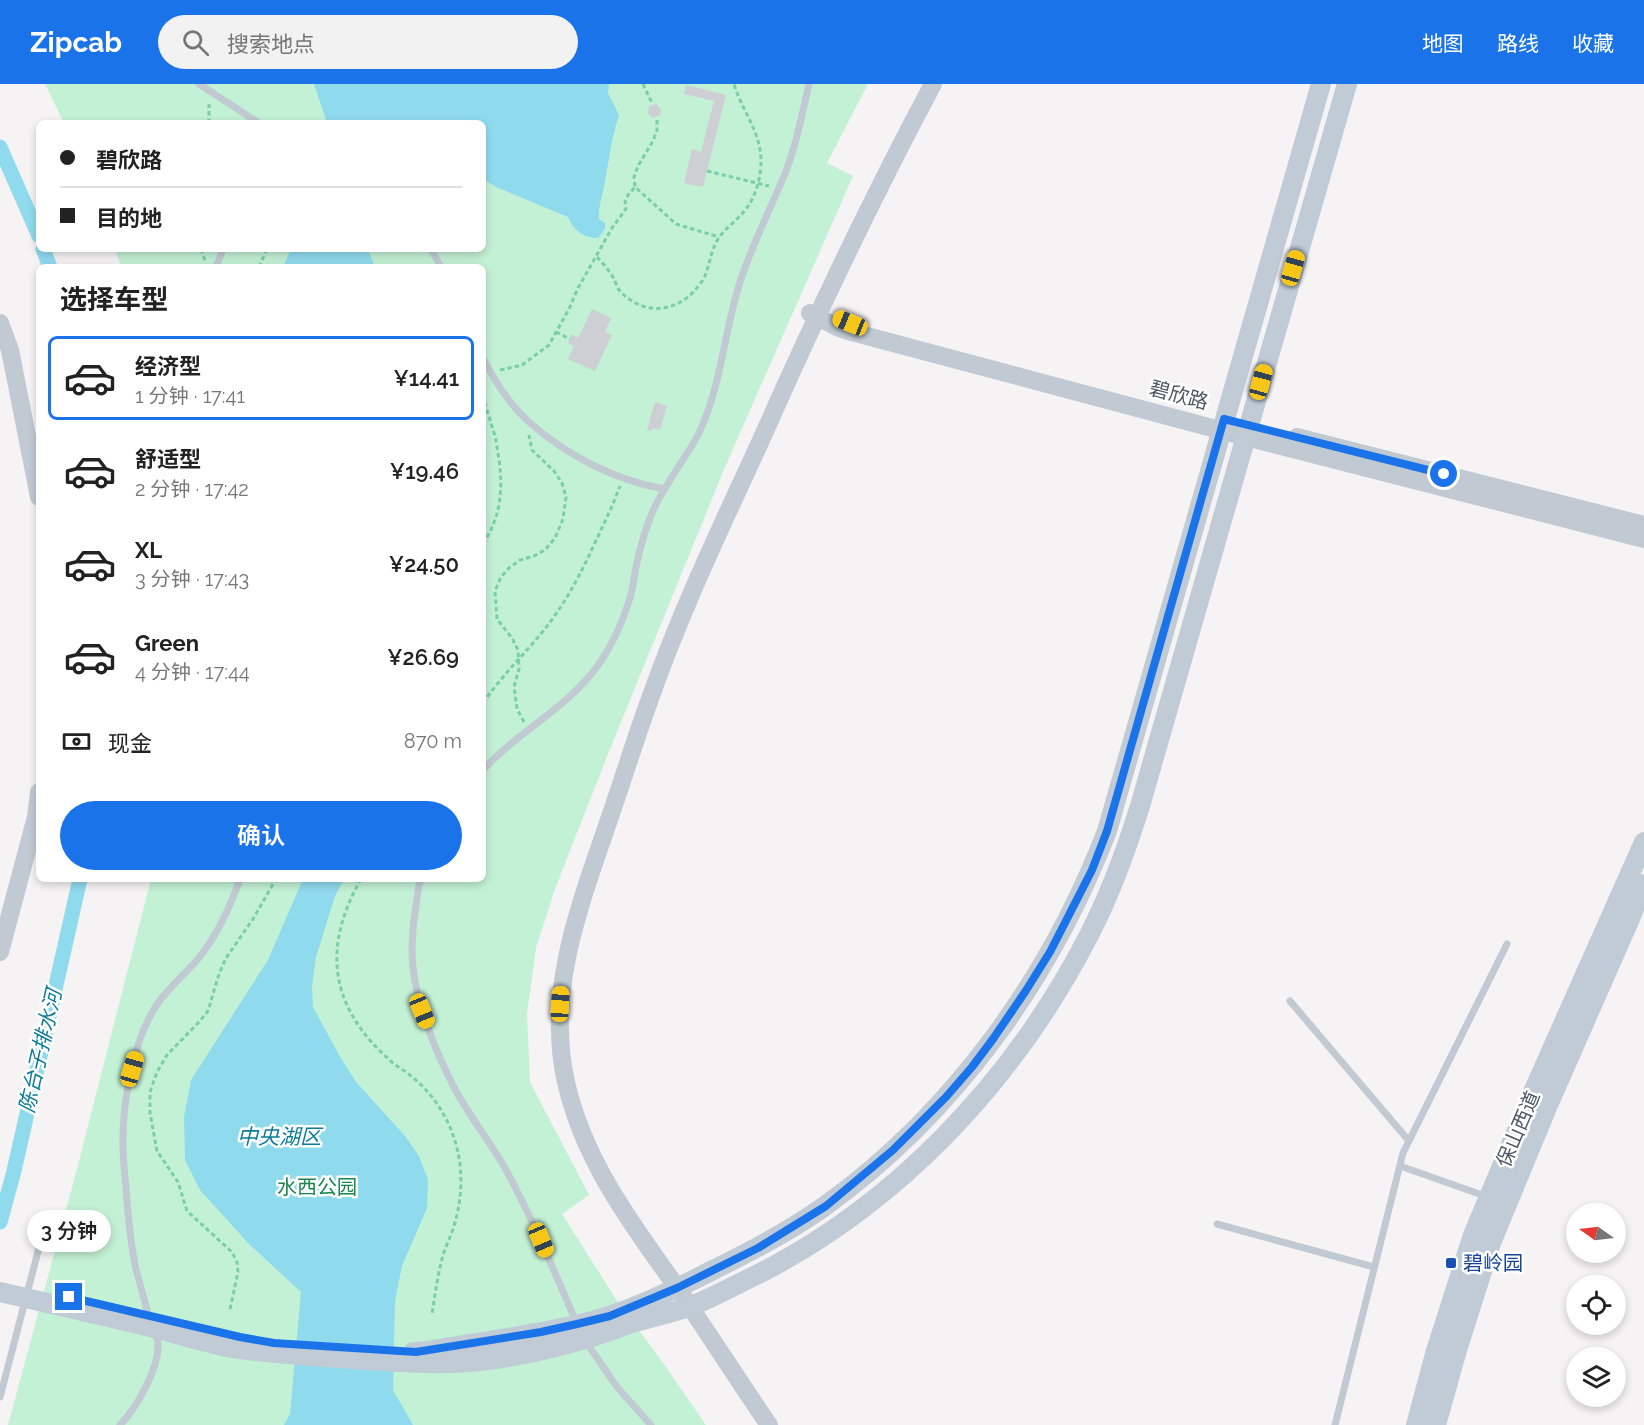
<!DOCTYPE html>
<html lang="zh">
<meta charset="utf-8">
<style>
body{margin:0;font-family:Raleway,"Noto Sans SC",sans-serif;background:#f2f2f2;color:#222;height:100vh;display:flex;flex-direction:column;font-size:22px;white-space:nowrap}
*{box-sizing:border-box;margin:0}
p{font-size:20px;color:#767676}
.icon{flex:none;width:33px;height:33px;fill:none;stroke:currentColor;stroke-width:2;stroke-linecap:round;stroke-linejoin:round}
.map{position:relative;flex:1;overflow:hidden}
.details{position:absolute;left:36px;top:180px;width:450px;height:618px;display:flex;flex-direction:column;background:#fff;border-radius:9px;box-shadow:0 3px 9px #0003}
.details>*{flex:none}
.hud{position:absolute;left:36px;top:36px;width:450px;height:132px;border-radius:9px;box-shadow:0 3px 9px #0003;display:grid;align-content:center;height:132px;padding:0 24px;background:#fff}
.needle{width:39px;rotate:284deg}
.fabs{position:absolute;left:1566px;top:1119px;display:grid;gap:12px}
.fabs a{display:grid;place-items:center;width:60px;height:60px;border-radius:50%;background:#fff;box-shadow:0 3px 9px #0003;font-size:30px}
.end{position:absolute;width:27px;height:27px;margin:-14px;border:8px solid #1a73e8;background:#fff;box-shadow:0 0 0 3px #fff}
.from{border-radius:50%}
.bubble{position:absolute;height:42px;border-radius:21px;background:#fff;box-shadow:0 3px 9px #0003;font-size:20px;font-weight:600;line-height:42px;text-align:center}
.car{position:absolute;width:18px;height:36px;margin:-18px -9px;border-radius:8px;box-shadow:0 0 4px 2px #0007;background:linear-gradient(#f5c518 24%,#345 0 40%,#f5c518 0 76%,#345 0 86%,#f5c518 0)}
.hud b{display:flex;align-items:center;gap:21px;height:57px;font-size:22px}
.hud b+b{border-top:2px solid #e0e0e0}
.hud i{width:15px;height:15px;background:#222}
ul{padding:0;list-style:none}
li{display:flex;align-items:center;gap:18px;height:84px;margin:0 12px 9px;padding:0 12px;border:3px solid transparent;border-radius:9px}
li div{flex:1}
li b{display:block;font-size:22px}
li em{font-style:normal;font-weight:600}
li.current{border-color:#1a73e8}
li>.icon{width:54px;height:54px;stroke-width:1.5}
h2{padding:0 24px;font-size:27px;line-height:72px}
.pay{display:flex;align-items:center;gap:15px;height:66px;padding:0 24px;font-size:22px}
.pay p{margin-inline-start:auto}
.cta{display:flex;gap:12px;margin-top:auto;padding:12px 24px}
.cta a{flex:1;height:69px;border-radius:36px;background:#1a73e8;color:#fff;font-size:24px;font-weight:600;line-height:69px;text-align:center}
header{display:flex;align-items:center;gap:36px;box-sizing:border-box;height:84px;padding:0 30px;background:#1a73e8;color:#fff}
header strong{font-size:28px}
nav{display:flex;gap:33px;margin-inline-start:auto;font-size:21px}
.search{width:420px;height:54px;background:#f2f2f2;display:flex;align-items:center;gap:15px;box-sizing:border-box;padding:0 21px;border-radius:33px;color:#767676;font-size:22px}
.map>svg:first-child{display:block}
</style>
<header>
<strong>Zipcab</strong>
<div class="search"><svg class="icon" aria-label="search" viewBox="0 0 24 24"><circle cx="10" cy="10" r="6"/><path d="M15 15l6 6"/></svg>搜索地点</div>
<nav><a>地图</a><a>路线</a><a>收藏</a></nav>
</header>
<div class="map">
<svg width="1644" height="1341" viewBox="0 0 1644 1341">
<rect width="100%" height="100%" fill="#f5f3f3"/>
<path fill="#c3f1d5" d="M45,0H868L827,79L853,92L725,383L610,665L555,805L536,864L527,930L530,998L589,1111L562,1130L619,1220L661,1276L706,1341H8L77,1085L151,795H483V183H121L115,165H483V39H64Z"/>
<path fill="#90daee" d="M314,0H609L608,9L619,31C611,55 609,78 604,102C602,114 598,124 599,135L605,139V145L598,154C583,154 573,146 568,133L496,103L483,95V39H327Z
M291,165H368L375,183H283Z
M303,795H344L335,812L316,873L312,902L313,923L339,971L356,998L405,1052L419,1072L428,1096L427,1124L402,1182L395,1217L393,1306L413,1341H284L290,1330L301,1208L249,1160L200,1106L185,1076L184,1033L191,996L268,876Z"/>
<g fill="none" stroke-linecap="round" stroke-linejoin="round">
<path stroke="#90daee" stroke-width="15" d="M0,63L39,152
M43,165L50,183
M0,1138L14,1087L80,795"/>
</g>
<path fill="#cdcfd5" d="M686,1L726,11L703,103L684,99L692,65L701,68L714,17L684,10Z
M656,20L661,25L660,31L652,34L648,29L649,22Z
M592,225L611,234L605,248L612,251L595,287L568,275L574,262L568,259L572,250L578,254Z
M655,318L667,322L660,346L653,344L651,347L647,346Z"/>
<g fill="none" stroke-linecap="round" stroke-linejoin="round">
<path stroke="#7ad0a6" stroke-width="3" stroke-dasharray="4.5 3" stroke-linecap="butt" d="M643,0L652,19
M657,36V46L653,57L638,82L634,93L635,103L676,140L719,153
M209,39V20
M707,87L769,102
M201,165L206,179
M597,173C603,180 610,187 614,195C616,199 617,204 620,207C642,231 675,230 696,205C698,202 702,198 704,194C710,181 710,168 718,155C725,144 738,136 746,125C756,112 761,93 761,77C761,48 742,27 734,0
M259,183L267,165
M556,248L570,255
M500,286L522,281L549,261L569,225L578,204L612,144L626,125L625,118L628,111L635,103
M483,311C486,325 491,338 495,352C497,359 497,367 499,375C503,407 501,432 483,460
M483,619C502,591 527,568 548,541C567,516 581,489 594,461C603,441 613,422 620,402
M524,638L517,625L514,603L519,585L518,566L512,554L497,535L495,507L501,493L509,484L520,476L534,472L545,466L555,454L563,435L566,413L562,399L554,387L532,366L529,351
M361,795C321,865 330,925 393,979C398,983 405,987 411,992C430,1007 445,1028 453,1051C464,1081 463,1115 453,1145C450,1154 446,1162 443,1171C438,1190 435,1210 432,1230
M230,1225L238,1188L237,1178L232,1168L187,1127L178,1098L157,1067L150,1029V1008L157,988L167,971L198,939L208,927L219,890L226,874L253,835L276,795"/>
<path stroke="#c1cad2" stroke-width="7" d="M199,0L259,39
M431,165L441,183
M216,183L223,165
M483,274C494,296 510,321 529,338C566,371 614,396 664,405
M483,686C518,647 568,624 599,580C613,560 623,537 630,514C633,504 634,493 636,483C640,464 645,445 653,427C665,399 685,376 699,349C721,302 724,250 739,201C751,163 769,128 784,92C796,63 802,30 809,0
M421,795L419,801C415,828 410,855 413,883C417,923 437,971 456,1007C471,1034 490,1058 505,1084C532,1134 554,1186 576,1238
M1290,917L1409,1057
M1400,1082L1488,1113
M1217,1140L1374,1183
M586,1258L617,1303L651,1341
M0,1313L41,1156
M120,1341C137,1323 159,1285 158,1260C157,1250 151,1239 148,1230C144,1215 140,1200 136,1185C130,1159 128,1132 126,1104C125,1091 123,1077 123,1063C122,1020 133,955 158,919C169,903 185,890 198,875C217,852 230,823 240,795
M1335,1341L1403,1069L1507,860"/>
<path stroke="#c1cad2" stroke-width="18" d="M810,229L837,243L848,247L1246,353L1644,455
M0,239L10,266L39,413
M1297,353L1644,441
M0,868L36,733L39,708
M769,1341C738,1296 709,1250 678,1205C632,1140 584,1078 566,998C544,901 585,809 615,718C627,683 638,647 651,612C682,524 723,439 762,354C815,234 871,116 933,0"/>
<path stroke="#c1cbd6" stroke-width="20" d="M0,1208C50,1220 101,1231 151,1243C178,1250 205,1259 233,1264C272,1270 312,1272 352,1275C385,1277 417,1280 450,1279C494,1278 540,1268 582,1256C600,1251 617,1244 635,1238C653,1233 671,1229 689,1223C707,1216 724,1207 740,1199C891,1128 1012,1000 1088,853C1110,811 1126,767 1140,722L1347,0
M413,1268C423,1268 434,1266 445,1264C467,1261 490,1257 513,1253C546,1247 580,1242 612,1231C647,1219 680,1203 713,1186C752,1167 790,1147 825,1122C954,1029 1050,895 1107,747L1321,0
M1416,1341L1435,1270L1473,1151L1533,1008L1644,758
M1436,1341L1457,1266L1491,1159L1548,1021L1629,837L1644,800"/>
</g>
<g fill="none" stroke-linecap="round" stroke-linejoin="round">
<path stroke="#1a73e8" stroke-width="8" d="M69,1213L240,1253L274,1259L416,1268L541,1248L577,1240L610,1232L677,1204L758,1164L826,1122L893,1066L946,1013L972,983L993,955L1025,908L1050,868L1092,786L1107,747L1224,335L1444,390"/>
</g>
<rect fill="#1a4fb4" stroke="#fff" stroke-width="2" x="1445" y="1173" width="12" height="12" rx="3"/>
<g text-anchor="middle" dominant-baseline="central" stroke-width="5" stroke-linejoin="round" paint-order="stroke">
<g font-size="20" fill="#4a5661" stroke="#fff">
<text transform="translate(1179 311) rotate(15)">碧欣路</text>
<text transform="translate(1518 1045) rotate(-67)">保山西道</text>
</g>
<g font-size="20" fill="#17864f" stroke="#fff">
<text x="317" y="1103">水西公园</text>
</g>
<g font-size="20" fill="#164399" stroke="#fff" text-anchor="start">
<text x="1463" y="1179">碧岭园</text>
</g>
<g font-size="21" font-style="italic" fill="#0c7c9b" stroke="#fff">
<text transform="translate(40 967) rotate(-77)">陈台子排水河</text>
<text x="279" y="1052">中央湖区</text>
</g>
</g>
</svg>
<div class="fabs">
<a><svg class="needle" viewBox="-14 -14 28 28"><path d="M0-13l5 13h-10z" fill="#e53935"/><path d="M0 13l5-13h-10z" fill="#767676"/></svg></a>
<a><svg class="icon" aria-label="locate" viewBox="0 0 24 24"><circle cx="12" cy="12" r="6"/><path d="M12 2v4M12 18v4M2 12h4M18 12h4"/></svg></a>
<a><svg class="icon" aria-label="layers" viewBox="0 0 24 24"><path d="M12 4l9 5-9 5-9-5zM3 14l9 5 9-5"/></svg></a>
</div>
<i class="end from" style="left:1444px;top:390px"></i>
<i class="end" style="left:69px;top:1213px"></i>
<div class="bubble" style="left:27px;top:1126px;width:84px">3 分钟</div>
<i class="car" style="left:1293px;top:184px;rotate:16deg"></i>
<i class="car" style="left:850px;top:239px;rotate:292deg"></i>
<i class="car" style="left:1261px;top:298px;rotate:15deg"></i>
<i class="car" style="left:560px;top:920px;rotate:3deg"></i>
<i class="car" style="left:422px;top:927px;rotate:158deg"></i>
<i class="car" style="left:132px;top:985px;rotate:16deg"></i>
<i class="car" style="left:541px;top:1156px;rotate:157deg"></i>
<div class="hud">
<b><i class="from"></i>碧欣路</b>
<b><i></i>目的地</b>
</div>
<section class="details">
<h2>选择车型</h2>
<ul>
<li class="current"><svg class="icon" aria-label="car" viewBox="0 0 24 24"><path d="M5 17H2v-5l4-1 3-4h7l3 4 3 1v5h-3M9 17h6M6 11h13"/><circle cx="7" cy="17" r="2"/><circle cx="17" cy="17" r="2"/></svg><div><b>经济型</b><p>1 分钟 · 17:41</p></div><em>¥14.41</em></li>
<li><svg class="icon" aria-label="car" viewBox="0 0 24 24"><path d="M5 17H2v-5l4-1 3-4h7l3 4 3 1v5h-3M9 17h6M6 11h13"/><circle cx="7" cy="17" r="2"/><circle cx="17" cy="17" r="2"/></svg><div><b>舒适型</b><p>2 分钟 · 17:42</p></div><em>¥19.46</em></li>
<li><svg class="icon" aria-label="car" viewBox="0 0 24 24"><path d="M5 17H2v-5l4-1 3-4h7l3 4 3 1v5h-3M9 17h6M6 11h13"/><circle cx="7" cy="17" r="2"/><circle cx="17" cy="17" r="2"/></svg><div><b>XL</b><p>3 分钟 · 17:43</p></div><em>¥24.50</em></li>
<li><svg class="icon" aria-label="car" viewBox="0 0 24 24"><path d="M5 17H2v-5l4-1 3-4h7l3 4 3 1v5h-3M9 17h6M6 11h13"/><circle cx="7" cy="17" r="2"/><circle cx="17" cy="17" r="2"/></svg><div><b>Green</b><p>4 分钟 · 17:44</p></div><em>¥26.69</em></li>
</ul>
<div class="pay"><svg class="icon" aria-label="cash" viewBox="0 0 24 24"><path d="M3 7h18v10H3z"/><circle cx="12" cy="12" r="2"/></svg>现金<p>870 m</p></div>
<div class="cta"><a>确认</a></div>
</section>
</div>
